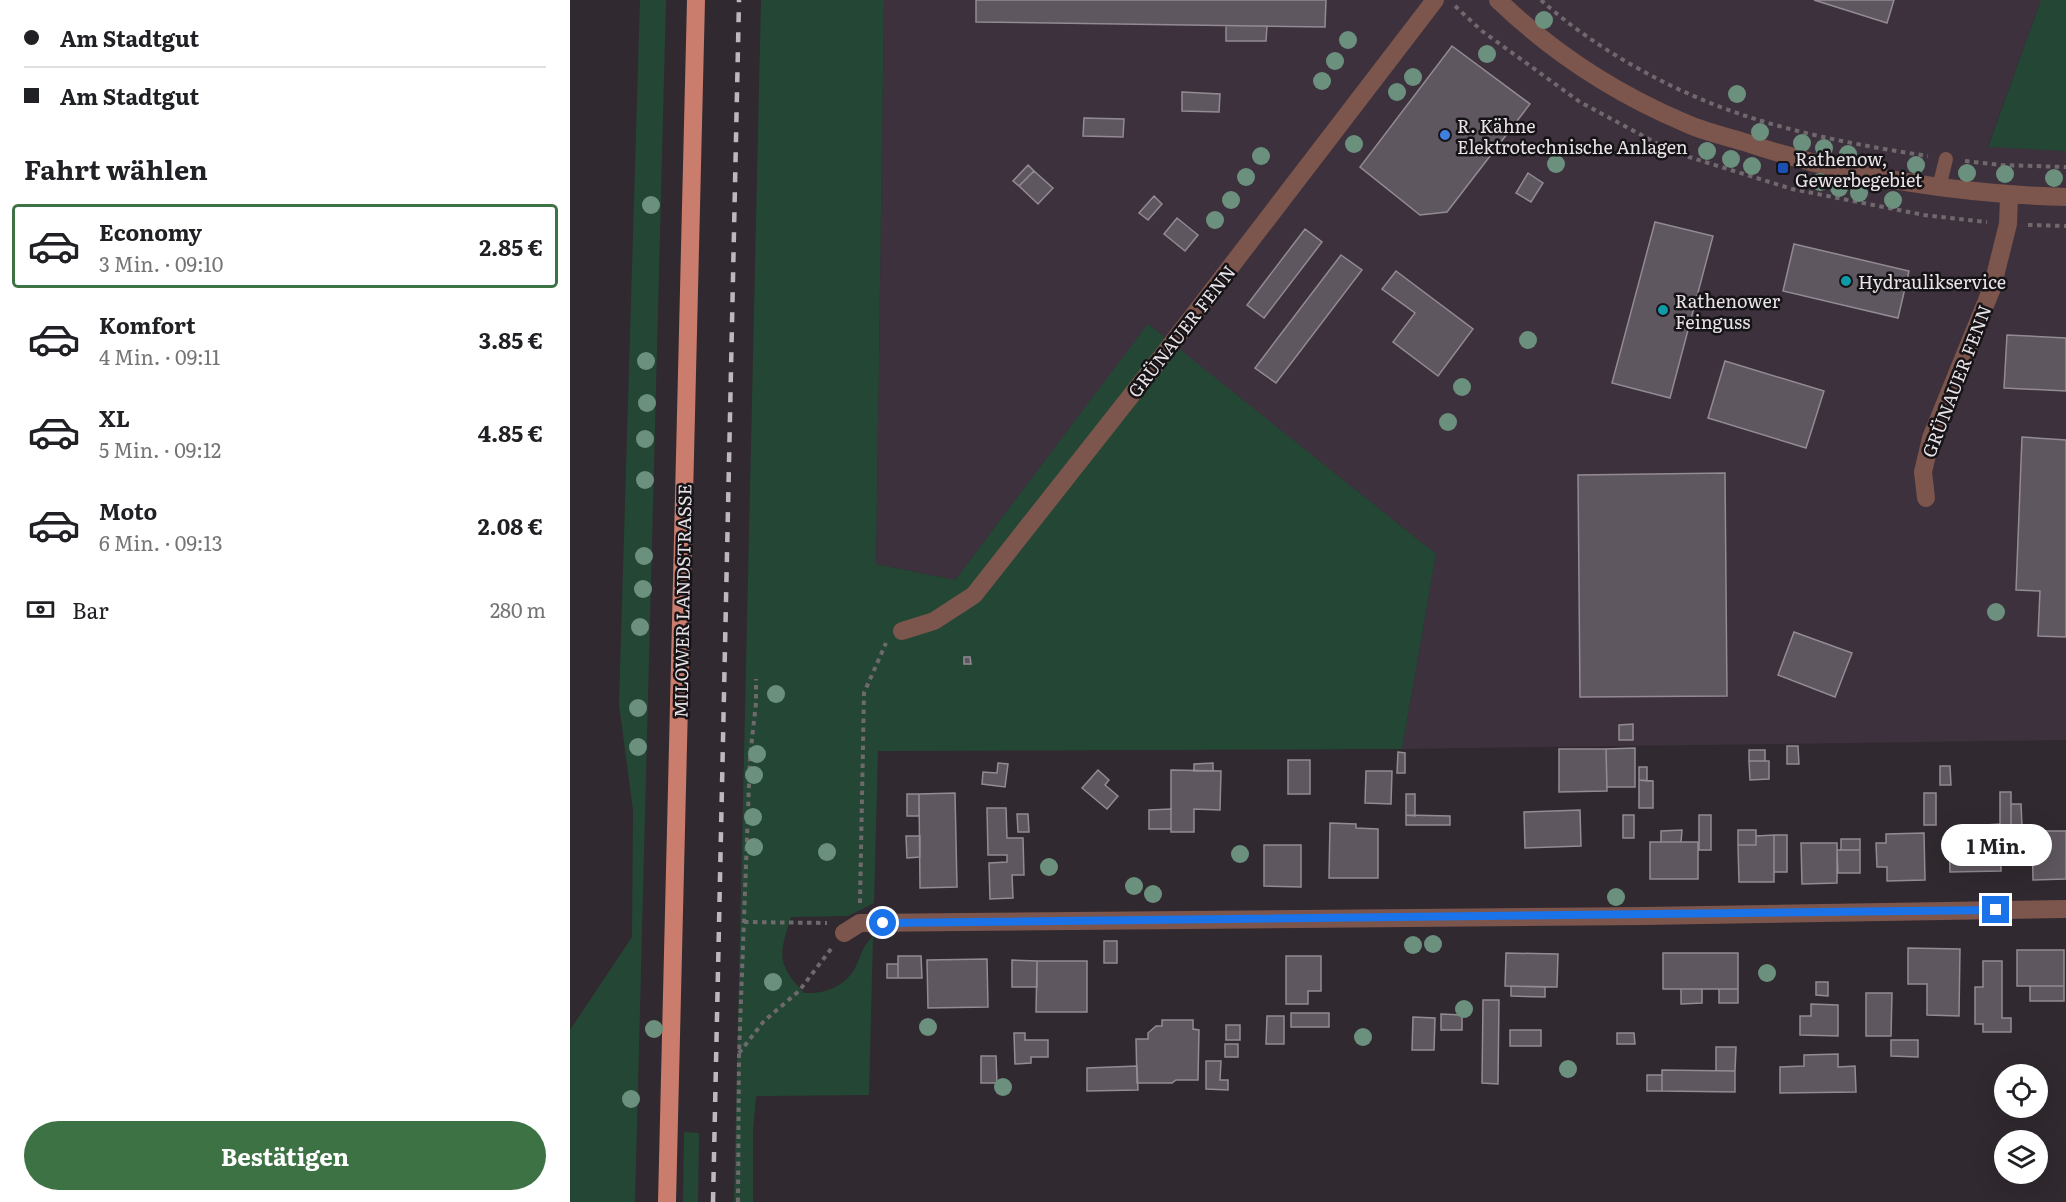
<!DOCTYPE html>
<html lang="de">
<meta charset="utf-8">
<style>
body{margin:0;font-family:Literata,serif;background:#f2f2f2;color:#202124;height:100vh;display:flex;flex-direction:column;font-size:22px;white-space:nowrap}
*{box-sizing:border-box;margin:0}
p{font-size:20px;color:#757577}
.icon{flex:none;width:33px;height:33px;fill:none;stroke:currentColor;stroke-width:2;stroke-linecap:round;stroke-linejoin:round}
.map{position:relative;flex:1;overflow:hidden}
.drawer{display:flex;flex-direction:column;background:#fff;width:570px}
.drawer>*{flex:none}
.banner{display:grid;align-content:center;height:132px;padding:0 24px;background:#fff}
.fabs{position:absolute;left:1424px;top:1064px;display:grid;gap:12px}
.fabs a{display:grid;place-items:center;width:54px;height:54px;border-radius:50%;background:#fff;box-shadow:0 6px 24px #0002;font-size:30px}
.end{position:absolute;width:27px;height:27px;margin:-14px;border:8px solid #1a73e8;background:#fff;box-shadow:0 0 0 3px #fff}
.from{border-radius:50%}
.bubble{position:absolute;height:42px;border-radius:21px;background:#fff;box-shadow:0 6px 24px #0002;font-size:20px;font-weight:700;line-height:42px;text-align:center}
.banner b{display:flex;align-items:center;gap:21px;height:57px;font-size:22px}
.banner b+b{border-top:2px solid #e0e0e0}
.banner i{width:15px;height:15px;background:#202124}
ul{padding:0;list-style:none}
li{display:flex;align-items:center;gap:18px;height:84px;margin:0 12px 9px;padding:0 12px;border:3px solid transparent;border-radius:6px}
li div{flex:1}
li b{display:block;font-size:22px}
li em{font-style:normal;font-weight:700}
li.active{border-color:#3d7244}
li>.icon{width:54px;height:54px;stroke-width:1.5}
h2{padding:0 24px;font-size:27px;line-height:72px}
.pay{display:flex;align-items:center;gap:15px;height:66px;padding:0 24px;font-size:22px}
.pay p{margin-inline-start:auto}
.action{display:flex;gap:12px;margin-top:auto;padding:12px 24px}
.action a{flex:1;height:69px;border-radius:36px;background:#3d7244;color:#fff;font-size:24px;font-weight:700;line-height:69px;text-align:center}
main{display:flex;flex:1;min-height:0}
.map>svg:first-child{display:block}
</style>
<main>
<section class="drawer">
<div class="banner">
<b><i class="from"></i>Am Stadtgut</b>
<b><i></i>Am Stadtgut</b>
</div>
<h2>Fahrt wählen</h2>
<ul>
<li class="active"><svg class="icon" aria-label="car" viewBox="0 0 24 24"><path d="M5 17H2v-5l4-1 3-4h7l3 4 3 1v5h-3M9 17h6M6 11h13"/><circle cx="7" cy="17" r="2"/><circle cx="17" cy="17" r="2"/></svg><div><b>Economy</b><p>3 Min. · 09:10</p></div><em>2.85 €</em></li>
<li><svg class="icon" aria-label="car" viewBox="0 0 24 24"><path d="M5 17H2v-5l4-1 3-4h7l3 4 3 1v5h-3M9 17h6M6 11h13"/><circle cx="7" cy="17" r="2"/><circle cx="17" cy="17" r="2"/></svg><div><b>Komfort</b><p>4 Min. · 09:11</p></div><em>3.85 €</em></li>
<li><svg class="icon" aria-label="car" viewBox="0 0 24 24"><path d="M5 17H2v-5l4-1 3-4h7l3 4 3 1v5h-3M9 17h6M6 11h13"/><circle cx="7" cy="17" r="2"/><circle cx="17" cy="17" r="2"/></svg><div><b>XL</b><p>5 Min. · 09:12</p></div><em>4.85 €</em></li>
<li><svg class="icon" aria-label="car" viewBox="0 0 24 24"><path d="M5 17H2v-5l4-1 3-4h7l3 4 3 1v5h-3M9 17h6M6 11h13"/><circle cx="7" cy="17" r="2"/><circle cx="17" cy="17" r="2"/></svg><div><b>Moto</b><p>6 Min. · 09:13</p></div><em>2.08 €</em></li>
</ul>
<div class="pay"><svg class="icon" aria-label="cash" viewBox="0 0 24 24"><path d="M3 7h18v10H3z"/><circle cx="12" cy="12" r="2"/></svg>Bar<p>280 m</p></div>
<div class="action"><a>Bestätigen</a></div>
</section>
<div class="map">
<svg width="1496" height="1202" viewBox="0 0 1496 1202">
<rect width="100%" height="100%" fill="#30292f"/>
<path fill="#3c313c" d="M314,0H1471L1418,146L1496,151V740L832,749L866,554L578,325L385,580L306,564Z"/>
<path fill="#244735" d="M70,0H96L65,1202H0V1030L62,937L63,810L49,704Z
M191,0H314L306,564L385,580L578,324L866,554L832,749L308,751L304,903L278,916L221,917C209,955 206,963 234,993C257,994 277,986 287,964C294,949 291,949 303,936L299,1095L186,1096L183,1131V1202H164Z
M1471,0H1496V151L1418,147Z
M114,1132L129,1133L128,1202H113Z"/>
<path fill="#5f575f" stroke="#938b93" stroke-width="1.5" d="M406,0H756L755,27L406,22Z
M1244,0H1324L1317,23Z
M656,26H697L696,41H656Z
M882,46L960,104L877,212L850,215L790,167Z
M612,92L650,94L649,112L612,111Z
M514,118L554,119L553,137L513,136Z
M458,165L464,171L449,186L443,181Z
M464,171L483,188L468,204L449,186Z
M958,173L973,183L961,202L946,193Z
M584,196L592,204L578,220L569,213Z
M607,218L628,235L615,251L594,234Z
M1085,222L1143,236L1100,398L1042,383Z
M735,229L752,242L694,318L677,305Z
M1224,244L1339,271L1328,318L1213,291Z
M771,255L792,270L706,383L685,368Z
M826,271L903,329L868,376L823,342L845,313L812,289Z
M1437,335L1496,338V391L1434,388Z
M1155,361L1254,391L1236,448L1138,418Z
M1452,437L1496,440V637L1468,636L1470,591L1446,590Z
M1155,473L1157,696L1010,697L1008,475Z
M1224,632L1282,653L1265,697L1208,675Z
M394,657H400L401,664H394Z
M1063,724V740H1049V725Z
M1217,746H1228L1229,764H1217Z
M1065,748V787H1037L1036,749Z
M989,749H1036L1037,791L989,792Z
M1179,750H1195V761H1179Z
M828,752L835,753V773H827Z
M718,760H740V794H718Z
M1179,761H1199V779L1180,780Z
M428,763L438,764L435,787L412,784L413,772L427,773Z
M643,763V771H624V764Z
M1370,766H1380L1381,785H1370Z
M1069,767H1077V781L1069,780Z
M528,770L539,780L535,785L548,796L537,809L512,788Z
M601,770L651,771L650,810L624,809V832H601Z
M796,771H822L821,804L795,803Z
M1069,780L1083,781V808H1069Z
M1430,792H1441V837L1430,838Z
M385,793L387,887L350,888L349,794Z
M1354,793H1366V825H1354Z
M337,794H349V816H337Z
M836,794H845V816L836,815Z
M1441,804H1451L1452,826H1441Z
M417,808H436L437,838H453L454,875H442L443,898L420,899L419,863L437,862V855H418Z
M601,809V829H579V810Z
M1010,810L1011,846L955,848L954,812Z
M447,814H458L459,832H448Z
M836,815L880,816V825H836Z
M1053,815H1064V838H1053Z
M1129,815H1141V850H1129Z
M760,823L786,824V828L808,829V878H759Z
M1430,824V833H1415V825Z
M1112,830L1111,842H1091V831Z
M1168,830H1186V845H1168Z
M1462,831H1496V879L1463,880Z
M1354,833L1355,880L1317,881V867H1307L1306,843H1316V834Z
M1430,833L1431,871L1380,872L1379,834Z
M1204,835V882H1169L1168,845H1186V836Z
M1204,835H1217V872H1204Z
M336,836H350V857L337,858Z
M1271,839H1290V850H1271Z
M1080,842H1128V879H1080Z
M1231,843H1267V883L1232,884Z
M694,845H731V887L694,886Z
M1267,850H1290V873H1268Z
M534,941H547V963H534Z
M1338,948L1390,949L1389,1016L1357,1015V984H1338Z
M1447,950H1494V986H1447Z
M936,953L988,954L987,987L935,986Z
M1093,953H1168V989H1093Z
M328,956H351L352,978H328Z
M716,956H751V991H738V1004H716Z
M417,959L418,1007L358,1008L357,960Z
M442,960L467,961V987H442Z
M467,961H517V1012H466Z
M1413,961H1432V1018H1441V1032H1413V1024H1405V987H1413Z
M317,964H328V978H317Z
M1246,982H1258V996L1246,995Z
M941,986L975,987V997L941,996Z
M1460,986H1494V1001H1460Z
M1111,989H1132V1003L1111,1004Z
M1149,989H1168V1003H1149Z
M1296,993H1322L1321,1036H1296Z
M913,1000H929L928,1084L912,1083Z
M1241,1004L1268,1005V1036L1230,1035V1016H1241Z
M721,1013H759V1027H721Z
M871,1014L892,1015V1030H871Z
M697,1016H714V1044H696Z
M843,1017L865,1018L864,1050H842Z
M592,1020H623V1029L629,1030L628,1080H606L602,1083H567L566,1039H578V1033L586,1026H592Z
M656,1025H670V1040H656Z
M940,1030H971V1046H940Z
M444,1033H455V1040H478V1057H461V1063L445,1064Z
M1047,1033H1064L1065,1044H1047Z
M1321,1040H1348V1057L1321,1056Z
M655,1044H668V1057H655Z
M1146,1047H1166L1165,1071H1146Z
M1268,1054V1067L1285,1066L1286,1092L1210,1093V1067L1234,1066V1055Z
M411,1056H426L427,1083H411Z
M636,1061H651L650,1080H658V1090L636,1089Z
M567,1066L568,1090L517,1091V1068Z
M1092,1070L1165,1071V1092L1092,1091Z
M1077,1075H1092V1091H1077Z"/>
<g fill="none" stroke-linecap="round" stroke-linejoin="round">
<path stroke="#6f696e" stroke-width="4" stroke-dasharray="4.5 4.5" stroke-linecap="butt" d="M971,0C1026,50 1105,93 1176,116C1233,135 1298,147 1358,156
M885,6L912,31L1010,102L1103,152L1222,189L1354,215L1417,222
M1395,161L1431,165L1496,167
M1458,225L1496,226
M290,903L294,693L316,643
M174,922L257,923
M169,1053L194,1021L229,991L261,949
M168,1202L169,1054L180,757L186,703V679"/>
<path stroke="#7c554d" stroke-width="14" d="M1369,187L1376,159"/>
<path stroke="#7c554d" stroke-width="18" d="M928,0C981,51 1045,93 1113,122C1132,131 1154,136 1174,142C1278,177 1386,194 1496,197
M1356,498L1353,472L1361,438L1422,288L1438,224L1439,196
M332,631L364,621L404,595L593,355L865,0
M274,933L290,923L1075,916L1496,909"/>
<path stroke="#ca7c6d" stroke-width="18" d="M97,1202L126,0"/>
<path stroke="#beb8bd" stroke-width="4.5" stroke-dasharray="10 10" stroke-linecap="butt" d="M143,1202L169,0"/>
</g>
<g fill="#6c907e">
<circle cx="974" cy="20" r="9"/>
<circle cx="778" cy="40" r="9"/>
<circle cx="917" cy="54" r="9"/>
<circle cx="765" cy="61" r="9"/>
<circle cx="843" cy="77" r="9"/>
<circle cx="752" cy="81" r="9"/>
<circle cx="827" cy="92" r="9"/>
<circle cx="1167" cy="94" r="9"/>
<circle cx="1190" cy="132" r="9"/>
<circle cx="1232" cy="143" r="9"/>
<circle cx="784" cy="144" r="9"/>
<circle cx="1254" cy="148" r="9"/>
<circle cx="1137" cy="151" r="9"/>
<circle cx="1278" cy="154" r="9"/>
<circle cx="691" cy="156" r="9"/>
<circle cx="1161" cy="159" r="9"/>
<circle cx="986" cy="164" r="9"/>
<circle cx="1346" cy="165" r="9"/>
<circle cx="1182" cy="166" r="9"/>
<circle cx="1397" cy="173" r="9"/>
<circle cx="1435" cy="174" r="9"/>
<circle cx="676" cy="177" r="9"/>
<circle cx="1484" cy="178" r="9"/>
<circle cx="1250" cy="182" r="9"/>
<circle cx="1269" cy="188" r="9"/>
<circle cx="1289" cy="193" r="9"/>
<circle cx="661" cy="200" r="9"/>
<circle cx="1323" cy="200" r="9"/>
<circle cx="81" cy="205" r="9"/>
<circle cx="645" cy="220" r="9"/>
<circle cx="958" cy="340" r="9"/>
<circle cx="76" cy="361" r="9"/>
<circle cx="892" cy="387" r="9"/>
<circle cx="77" cy="403" r="9"/>
<circle cx="878" cy="422" r="9"/>
<circle cx="75" cy="439" r="9"/>
<circle cx="75" cy="480" r="9"/>
<circle cx="74" cy="556" r="9"/>
<circle cx="73" cy="589" r="9"/>
<circle cx="1426" cy="612" r="9"/>
<circle cx="70" cy="627" r="9"/>
<circle cx="206" cy="694" r="9"/>
<circle cx="68" cy="708" r="9"/>
<circle cx="68" cy="747" r="9"/>
<circle cx="187" cy="754" r="9"/>
<circle cx="184" cy="775" r="9"/>
<circle cx="183" cy="817" r="9"/>
<circle cx="184" cy="847" r="9"/>
<circle cx="257" cy="852" r="9"/>
<circle cx="670" cy="854" r="9"/>
<circle cx="479" cy="867" r="9"/>
<circle cx="564" cy="886" r="9"/>
<circle cx="583" cy="894" r="9"/>
<circle cx="1046" cy="897" r="9"/>
<circle cx="863" cy="944" r="9"/>
<circle cx="843" cy="945" r="9"/>
<circle cx="1197" cy="973" r="9"/>
<circle cx="203" cy="982" r="9"/>
<circle cx="894" cy="1009" r="9"/>
<circle cx="358" cy="1027" r="9"/>
<circle cx="84" cy="1029" r="9"/>
<circle cx="793" cy="1037" r="9"/>
<circle cx="998" cy="1069" r="9"/>
<circle cx="433" cy="1087" r="9"/>
<circle cx="61" cy="1099" r="9"/>
</g>
<g fill="none" stroke-linecap="round" stroke-linejoin="round">
<path stroke="#1a73e8" stroke-width="8" d="M313,923L1426,910"/>
</g>
<circle fill="#3f7fe0" stroke="#161316" stroke-width="2" cx="875" cy="135" r="6"/>
<rect fill="#1a4fb4" stroke="#161316" stroke-width="2" x="1207" y="162" width="12" height="12" rx="3"/>
<g fill="#0f9aa8" stroke="#161316" stroke-width="2">
<circle cx="1276" cy="281" r="6"/>
<circle cx="1093" cy="310" r="6"/>
</g>
<g text-anchor="middle" dominant-baseline="central" stroke-width="5" stroke-linejoin="round" paint-order="stroke">
<g font-size="18" fill="#e8e3e7" stroke="#161316" text-anchor="start">
<text x="887" y="125">R. Kähne<tspan x="887" dy="21">Elektrotechnische Anlagen</tspan></text>
<text x="1225" y="158">Rathenow,<tspan x="1225" dy="21">Gewerbegebiet</tspan></text>
<text x="1288" y="281">Hydraulikservice</text>
<text x="1105" y="300">Rathenower<tspan x="1105" dy="21">Feinguss</tspan></text>
</g>
<g font-size="18" fill="#e8e3e7" stroke="#161316">
<text transform="translate(611 331) rotate(-52)">GRÜNAUER FENN</text>
<text transform="translate(1386 381) rotate(-69)">GRÜNAUER FENN</text>
<text transform="translate(112 601) rotate(-89)">MILOWER LANDSTRASSE</text>
</g>
</g>
</svg>
<div class="fabs">
<a><svg class="icon" aria-label="locate" viewBox="0 0 24 24"><circle cx="12" cy="12" r="6"/><path d="M12 2v4M12 18v4M2 12h4M18 12h4"/></svg></a>
<a><svg class="icon" aria-label="layers" viewBox="0 0 24 24"><path d="M12 4l9 5-9 5-9-5zM3 14l9 5 9-5"/></svg></a>
</div>
<i class="end from" style="left:313px;top:923px"></i>
<i class="end" style="left:1426px;top:910px"></i>
<div class="bubble" style="left:1371px;top:824px;width:111px">1 Min.</div>
</div>
</main>
